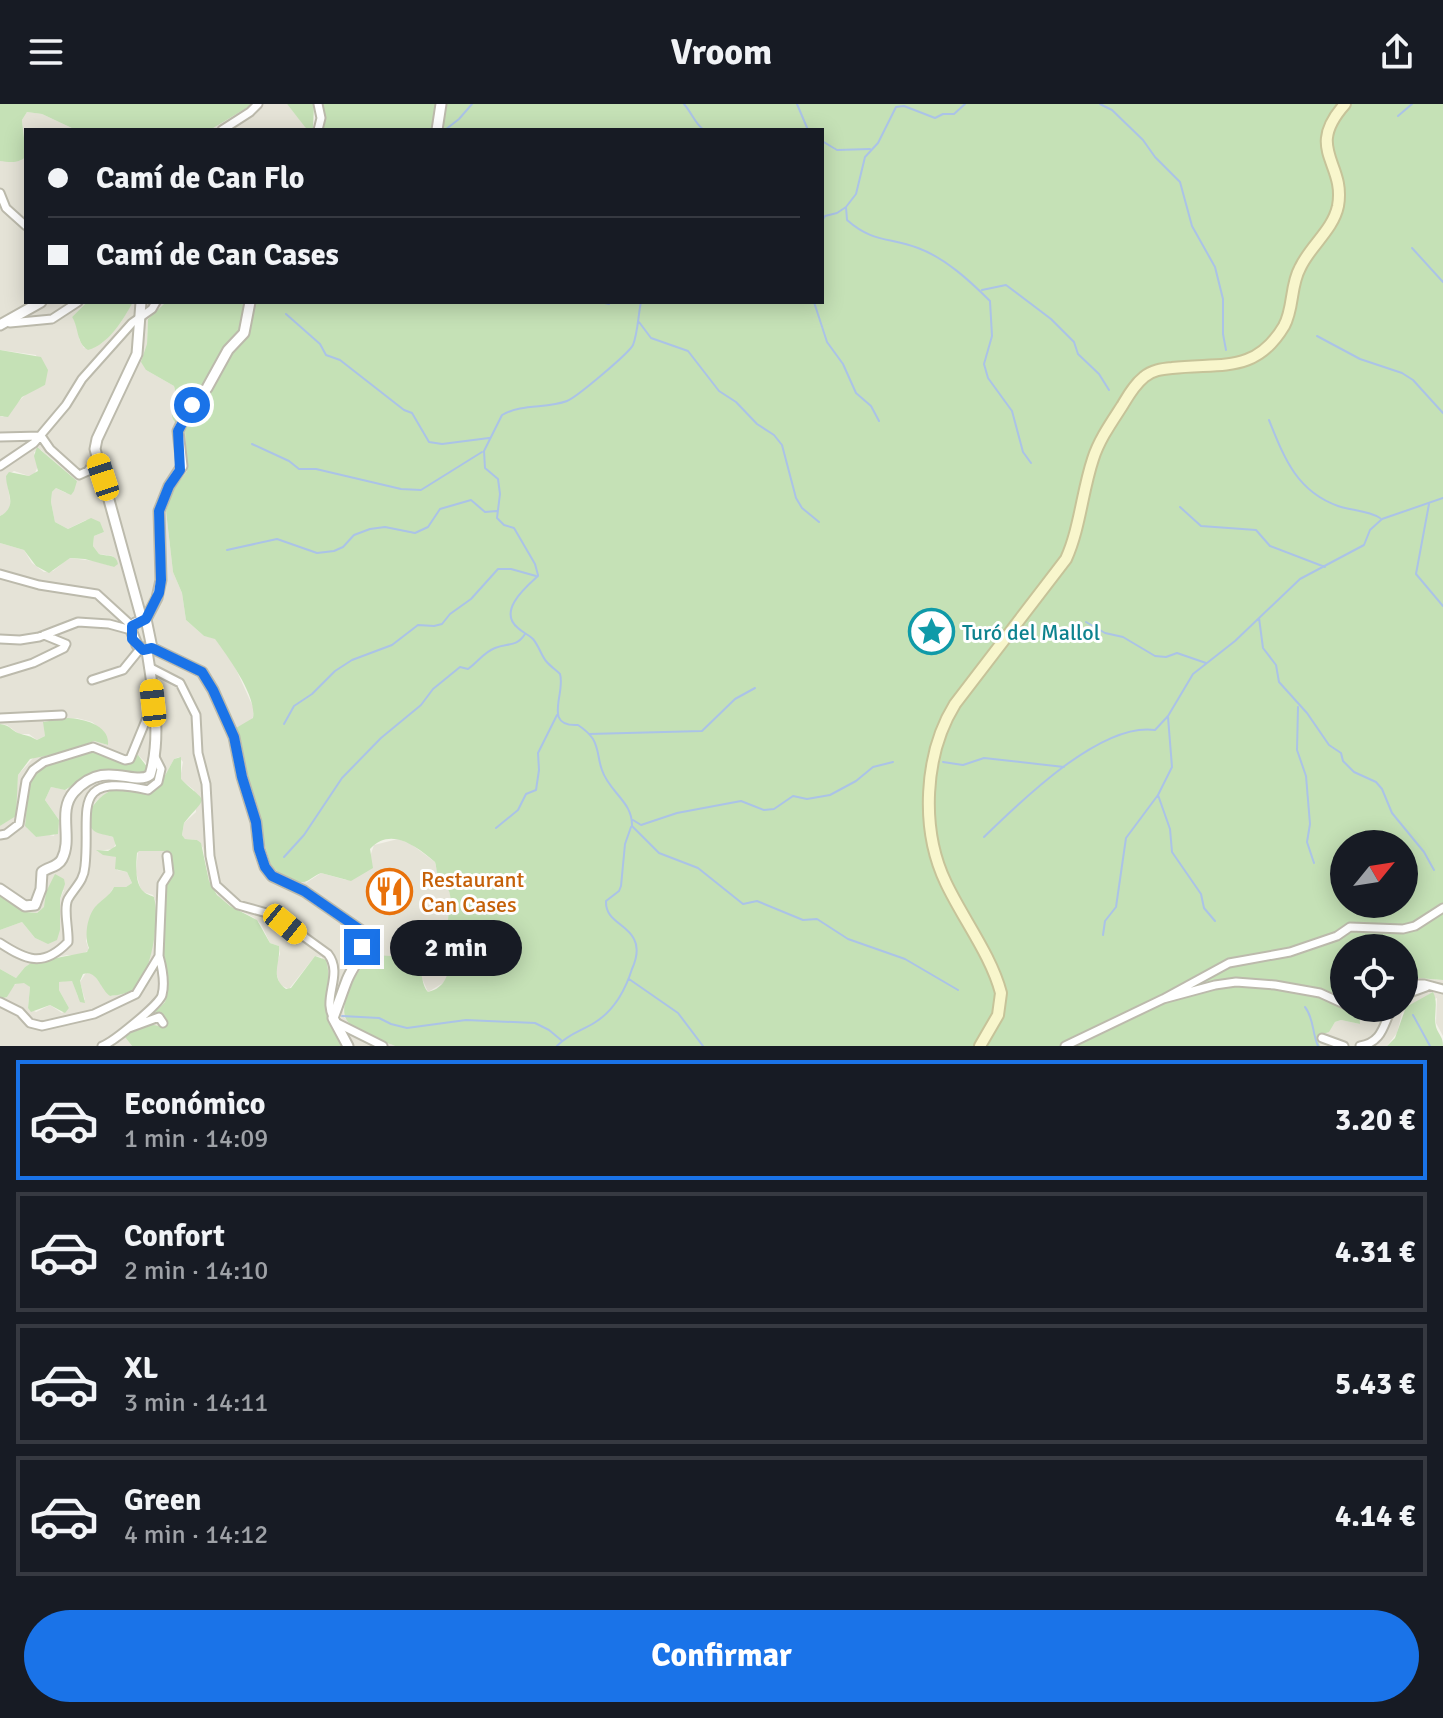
<!DOCTYPE html>
<html lang="es">
<meta charset="utf-8">
<style>
body{margin:0;font-family:Signika,sans-serif;background:#20242c;color:#f1f3f6;height:100vh;display:flex;flex-direction:column;font-size:30px;white-space:nowrap}
*{box-sizing:border-box;margin:0}
p{font-size:26px;color:#9ea1a6}
.icon{flex:none;width:44px;height:44px;fill:none;stroke:currentColor;stroke-width:2;stroke-linecap:round;stroke-linejoin:round}
.map{position:relative;height:942px;overflow:hidden}
.details{display:flex;flex-direction:column;background:#171b24;flex:1}
.details>*{flex:none}
.guide{position:absolute;left:24px;top:24px;width:800px;height:176px;border-radius:0px;box-shadow:0 4px 20px #0003;display:grid;align-content:center;height:176px;padding:0 24px;background:#171b24}
.needle{width:52px;rotate:60deg}
.fabs{position:absolute;left:1330px;top:726px;display:grid;gap:16px}
.fabs a{display:grid;place-items:center;width:88px;height:88px;border-radius:50%;background:#171b24;box-shadow:0 4px 20px #0003;font-size:40px}
.end{position:absolute;width:36px;height:36px;margin:-18px;border:10px solid #1a73e8;background:#fff;box-shadow:0 0 0 4px #fff}
.from{border-radius:50%}
.bubble{position:absolute;height:56px;border-radius:28px;background:#171b24;box-shadow:0 4px 20px #0003;font-size:26px;font-weight:700;line-height:56px;text-align:center}
.car{position:absolute;width:24px;height:48px;margin:-24px -12px;border-radius:10px;box-shadow:0 0 6px 2px #0007;background:linear-gradient(#f5c518 24%,#345 0 40%,#f5c518 0 76%,#345 0 86%,#f5c518 0)}
.guide b{display:flex;align-items:center;gap:28px;height:76px;font-size:30px}
.guide b+b{border-top:2px solid #363941}
.guide i{width:20px;height:20px;background:#f1f3f6}
ul{padding:14px 0 0;list-style:none}
li{display:flex;align-items:center;gap:24px;height:120px;margin:0 16px 12px;padding:0 8px;border:4px solid #363941;border-radius:0px}
li div{flex:1}
li b{display:block;font-size:30px}
li em{font-style:normal;font-weight:700}
li.active{border-color:#1a73e8}
li>.icon{width:72px;height:72px;stroke-width:1.5}
.cta{display:flex;gap:16px;margin-top:auto;padding:16px 24px}
.cta a{flex:1;height:92px;border-radius:48px;background:#1a73e8;color:#fff;font-size:32px;font-weight:700;line-height:92px;text-align:center}
header{display:flex;justify-content:space-between;align-items:center;height:104px;padding:0 24px;background:#171b24;font-size:36px;font-weight:700}
.map>svg:first-child{display:block}
</style>
<header><svg class="icon" aria-label="menu" viewBox="0 0 24 24"><path d="M4 6h16M4 12h16M4 18h16"/></svg>Vroom<svg class="icon" aria-label="share" viewBox="0 0 24 24"><path d="M12 15V3M7 8l5-5 5 5M5 13v7h14v-7"/></svg></header>
<div class="map">
<svg width="1443" height="942" viewBox="0 0 1443 942">
<rect width="100%" height="100%" fill="#f2f1e8"/>
<path fill="#e5e3d7" fill-rule="evenodd" d="M253,0H287L308,26H210Z
M27,8L42,10L76,26H26V45L22,16Z
M26,52V198H87L72,213L78,221L79,235L84,244L102,239L121,218L133,198H166L148,215L146,266L174,282L185,327L187,367L173,386L166,407L173,468L182,489L186,516L204,532L215,534L234,561L254,605L246,663L248,683L306,779L321,769L346,776L371,750L374,741L398,735L411,740L435,758L439,776L449,786L451,795L448,814L449,856L448,872L443,879L428,888L414,856L379,852L367,858L351,882L343,902L344,913L354,923L395,942H343L333,926L327,904L322,853L315,852L289,885L280,881L275,865L280,850L279,842L270,839L261,820L253,813L230,802L219,793L209,777L203,744L197,736L185,735L182,731L184,719L196,708L194,686L180,675L183,658L179,653L174,655L162,677L152,687L98,695L92,703L90,710L94,727L113,733L116,739L113,745L97,747L116,753L117,766L127,768L132,779L126,783H114L106,795L96,802L91,813L86,837L89,846L81,851H67L31,859L25,863L16,874L0,865V826L22,818L35,834L44,838L60,826V795L64,786L46,788L45,803L37,809L26,808L0,791V722L15,712L18,671L35,652L70,646L94,637L108,641L104,628L92,618L77,614L44,617L45,632L37,636L29,630H19L7,621L0,620V439L24,446L32,459L44,468L53,467L69,454L95,457L114,463L113,452L99,450L93,442L94,432L104,428L86,416L68,425L55,418L51,398L52,388L56,384L66,389L77,377L41,346L34,348L38,362L34,371L29,372L14,367L6,372L11,402L9,407L0,412V312L3,313L27,289L45,281L36,251L0,246V57H20ZM87,648L132,655L139,652L148,661L122,667L96,668L66,686L51,683L45,696L59,716L54,732L45,730L36,733L27,724L26,716L28,686L32,674L47,660Z
M138,747H166L172,756V771L166,782L163,833L167,890L165,898L153,910L165,911L166,918L161,923L125,933L132,942H0V895L7,893L12,882L18,879H26L30,883L28,904L36,908L50,901L62,909L69,904L59,886V878L72,876L78,893L85,896L80,878L86,869L93,870L110,892L124,890L135,884L151,848L156,816V798L153,791L143,788L140,783L136,768Z
M1404,873L1443,876V932L1436,919L1437,894L1402,909L1397,929L1387,942H1320L1317,939L1316,932L1328,928L1335,918L1341,916L1360,920L1359,904H1404Z"/>
<path fill="#c5e1b6" fill-rule="evenodd" d="M0,0H253L210,26L189,24L76,26L42,10L27,8L22,16L26,52C20,60 9,58 0,57Z
M287,0H314L313,25L308,26L305,23Z
M322,0H1443V876L1404,873V844H1344V904H1359L1360,920L1341,916L1335,918L1329,928L1317,932L1320,942H395C381,936 354,929 346,915C338,901 358,862 371,854C381,848 402,855 414,856C424,865 420,879 428,888C460,881 446,839 448,816C448,808 452,799 450,791C449,783 444,782 440,776C436,771 437,764 435,758C417,743 391,722 370,745L373,764L351,777L321,769C315,771 308,778 303,778C292,779 279,769 271,762L248,683L236,624L253,614C257,592 228,553 215,535L204,532L186,516L182,489L173,468L166,407L173,386L187,367L185,327C159,309 181,305 174,282L146,266L141,258L147,240L148,215L166,198H822V26H324ZM1344,740H1404V800H1344Z
M87,198H133C123,216 109,240 88,246C76,239 79,223 72,213Z
M0,246L41,253L48,266L45,281L22,293L8,313L0,312Z
M37,343L77,377L74,387L71,391L56,384L52,388L51,398L55,418L68,425L91,414L100,418L104,428L94,432L93,442L99,450C107,453 116,449 118,460L114,463L85,455L70,454L49,469L36,462L24,446L0,439V412C19,402 6,388 6,372L9,368L29,372L38,367L34,352Z
M68,614C84,615 110,621 108,641L94,637L65,648L30,655L18,671L16,712L0,722V620C11,621 12,628 21,630C28,632 30,632 37,636L45,632L43,618Z
M94,646L132,655L138,651L148,664L142,670L122,667H96L65,686L51,683L45,696L59,716L58,730L36,733L25,722C27,709 26,695 29,682C35,659 73,651 94,646Z
M181,653V675C207,701 209,689 184,719L182,731L185,735L197,736L201,739L209,777L217,791L230,802L257,816L270,839L279,842C281,859 269,872 286,885L291,884L315,852L326,856C335,889 318,910 343,942H132L125,933C134,923 149,918 161,923L167,916L163,910L152,911L165,898L167,890C168,877 164,865 163,852C162,831 165,809 166,788C167,772 180,761 166,747H139L137,749C136,760 135,778 142,786C145,790 150,791 154,793C160,815 152,869 134,885C127,890 118,891 110,892C100,885 97,865 83,870L80,877L85,899L80,898L72,877L59,878V886L69,904L65,909L50,901L31,908L28,904L30,883L24,879L15,880L7,893L0,895V865L16,874L25,863L31,859L87,848L89,844C84,833 87,813 95,803C102,795 109,793 114,783H126L132,779L127,768L115,765L116,753L103,751L96,746L108,747L116,742L113,733C108,731 98,730 94,727C78,713 100,690 113,686C126,681 139,685 152,687L162,677L174,655Z
M55,770L64,775L65,780L60,795V826L57,836L48,840L35,834L22,818L0,826V791L26,808L37,809L44,803L46,788Z
M1433,888C1439,899 1433,911 1436,923C1439,932 1443,932 1443,942H1387L1395,934L1406,903Z"/>
<path fill="#e4e3df" d="M166,415L170,467L174,476H163L160,416Z"/>
<g fill="none" stroke-linecap="round" stroke-linejoin="round">
<path stroke="#abc3e7" stroke-width="2" d="M684,0C692,9 695,20 704,26
M797,0L808,26
M1100,0L1112,6L1143,36L1155,53L1180,78L1192,122L1215,163L1223,195V230L1226,246
M1398,12L1412,0
M445,26L459,15L472,0
M822,37L837,46L870,45
M846,103L847,116C873,139 889,133 918,144C945,154 969,176 990,197L992,232L984,260L988,274L1012,307L1023,348L1031,359
M822,117L825,112L837,109L846,103L856,90L865,53L878,39L896,3L904,2L935,14L943,10H954L965,0
M1412,144L1443,178
M982,186L1006,181L1051,215L1074,238L1078,250L1099,270L1109,286
M600,198L609,200
M814,198L827,238L843,260L856,289L871,302L879,317
M286,210L320,240L326,251L340,256L404,306L412,309L429,338L442,340L489,334
M639,218L651,234L688,247L719,287L736,298L757,320L774,331L782,341L796,394L802,404L819,418
M1317,232L1360,255L1402,269L1413,276L1443,309
M1269,316C1284,353 1296,387 1338,402C1352,407 1367,406 1380,414
M252,340L289,357L299,365H316L401,385L421,386L482,348
M1429,400L1416,470L1443,502
M1180,403L1201,422L1256,426L1270,442L1325,463
M227,446L277,435L317,449L334,447L343,443L354,431L370,425L385,423L415,429L428,423L440,405L471,396L485,408L497,407
M538,471L535,460L514,424L504,421L497,414L500,390L498,375L485,364L484,347L502,311C523,299 546,305 567,297C577,293 629,249 633,241C638,228 638,212 641,198
M538,472C526,483 497,507 518,524C523,529 528,530 533,535C539,542 541,551 546,557C550,562 556,566 560,570C566,589 542,623 578,621C584,625 589,629 593,635C599,645 598,656 602,666C609,688 633,698 632,722L659,749L698,764L743,800L757,797L803,816L817,815L848,835L905,855L958,886
M1259,514L1263,544L1276,561L1279,578L1307,609L1329,641L1341,649L1343,657L1354,668L1376,678L1382,685L1392,709L1424,748L1434,766
M1086,518L1105,529L1123,533L1155,552L1166,553L1177,549L1206,559
M1298,603L1297,646L1306,672L1310,720L1307,738L1314,759
M1168,613L1172,663L1158,691L1170,725L1172,748L1201,790L1204,804L1215,817
M284,620L294,602L312,590L335,567L352,556L392,541L418,521L434,522L442,520L450,510L471,495L498,465H511L536,472
M589,630L702,627L735,595L755,584
M943,658L963,661L984,654L1064,663
M633,716L641,721L677,709L741,697L764,706L774,705L793,692L807,695L830,691L856,677L873,663L893,658
M496,724L518,706L526,690L536,686L539,666L538,649L557,611
M984,733C1021,697 1101,618 1155,626L1168,612L1193,570L1235,537L1300,475L1364,441L1370,426L1382,415L1443,394
M284,753L304,731L342,674L381,634L421,601L433,585L460,563L468,565C478,558 484,548 495,544C508,539 517,543 525,530
M1103,831L1105,817L1116,803L1126,734L1158,691
M629,875L678,909L703,942
M1305,903C1314,914 1312,929 1318,942
M1413,911L1430,942
M342,912L379,914L391,920L407,924L466,916L535,919L549,926L561,936
M557,942C568,930 581,927 594,919C614,907 625,887 632,865C636,856 639,844 634,835C627,820 605,817 606,797L619,787L621,782L625,740L631,723"/>
<defs>
<path id="minor" d="M222,26L250,8L258,0
M318,26L321,14L318,0
M0,89L6,104L26,122
M10,219L52,215L78,198
M41,332L50,345L79,371L88,367L97,353
M0,333L41,332
M0,362L34,339L66,301L82,275L132,219L152,205L156,198
M0,470L39,481L97,490L132,522
M0,535L20,536L39,533L78,518L109,520L131,526
M149,563L180,579L196,611L198,649L206,680L210,752L216,781L238,801L274,811L328,850C345,872 318,897 337,919L383,942
M0,569L33,559L64,544L66,540L44,531
M92,576L123,566L140,545
M0,614L62,611
M0,731L6,730L19,720L26,677L33,666L44,658L93,643L125,656L130,655L153,599
M0,839C26,856 43,864 68,838C69,826 63,805 68,795C75,783 84,777 85,762C91,708 68,668 148,686L158,678L161,665L155,653
M1404,880H1424L1443,885
M1404,891L1426,883
M1163,895L1229,859L1290,848L1337,832L1350,823L1403,825L1415,822L1443,804
M0,898L20,908L30,919L42,922L94,910L136,890L159,852L162,780L169,769L167,752
M129,924L159,913L163,919
M1322,934L1344,942
M102,942C112,939 160,900 162,891C165,880 162,863 159,852
M1065,942L1163,895L1215,881L1236,878L1275,881L1320,889L1344,900
M1360,942C1383,938 1383,921 1392,904"/>
<path id="tertiary" d="M437,26L441,0
M141,198L137,250L97,335L95,345L142,516
M0,221L41,198
M146,515L157,494L161,476L159,407L169,382L182,362L178,327L185,312L207,284L228,246L244,229L250,198
M146,515L135,519L131,526L137,541L147,547
M146,515L152,544
M152,544L202,568L213,586L234,633L242,673L256,718L259,745L265,763L272,772L304,787L362,827C366,852 355,857 347,876C342,889 338,901 333,914L348,942
M0,785L25,802L35,801L41,785L42,768C48,763 58,763 62,755C73,734 57,707 74,688C104,654 134,683 150,671C162,633 153,586 147,547"/>
<path id="secondary" d="M980,942L998,911L1001,889C991,851 963,815 946,779C920,725 924,650 955,600L1066,455C1080,424 1082,388 1093,355C1099,336 1111,319 1122,302C1128,292 1134,281 1144,273C1152,266 1162,265 1172,264C1219,258 1255,271 1284,222C1294,204 1290,182 1300,164C1310,142 1333,126 1338,102C1346,58 1304,46 1345,0"/>
</defs>
<use href="#minor" stroke="#bcbaac" stroke-width="11"/>
<use href="#tertiary" stroke="#bcbaac" stroke-width="13"/>
<use href="#secondary" stroke="#c6c399" stroke-width="14"/>
<use href="#minor" stroke="#fff" stroke-width="7"/>
<use href="#tertiary" stroke="#fff" stroke-width="9"/>
<use href="#secondary" stroke="#f8f6cc" stroke-width="10"/>
</g>
<g fill="none" stroke-linecap="round" stroke-linejoin="round">
<path stroke="#1a73e8" stroke-width="10" d="M192,301L178,327L180,366L169,382L159,407L161,476L159,489L146,515L132,522V535L143,546L152,544L202,568L213,586L234,633L242,673L256,718L259,745L265,763L272,772L304,787L362,827V843"/>
</g>
<defs>
<symbol id="sight-ring" viewBox="-11 -11 22 22"><circle r="9.5" fill="#fff" stroke="#0f9aa8" stroke-width="1.5"/><path d="M0-6L1.8-2.2L6-1.7L2.9 1.2L3.7 5.4L0 3.3L-3.7 5.4L-2.9 1.2L-6-1.7L-1.8-2.2Z" fill="#0f9aa8"/></symbol>
<symbol id="restaurant-ring" viewBox="-11 -11 22 22"><circle r="9.5" fill="#fff" stroke="#e8710a" stroke-width="1.5"/><path d="M-5-6h1v4h1v-4h1v4h1v-4h1v5L-1.5 .5V6h-2V.5L-5-1ZM5-6V6H3V1.5H1.5Q1.5-4 5-6Z" fill="#e8710a"/></symbol>
</defs>
<g fill-rule="evenodd">
<use href="#sight-ring" x="906" y="502" width="51" height="51"/>
<use href="#restaurant-ring" x="364" y="762" width="51" height="51"/>
</g>
<g text-anchor="middle" dominant-baseline="central" stroke-width="6" stroke-linejoin="round" paint-order="stroke">
<g font-size="22" fill="#0d838f" stroke="#fff" text-anchor="start">
<text x="962" y="528">Turó del Mallol</text>
</g>
<g font-size="22" fill="#c56008" stroke="#fff" text-anchor="start">
<text x="421" y="775">Restaurant<tspan x="421" dy="25">Can Cases</tspan></text>
</g>
</g>
</svg>
<div class="fabs">
<a><svg class="needle" viewBox="-14 -14 28 28"><path d="M0-13l5 13h-10z" fill="#e53935"/><path d="M0 13l5-13h-10z" fill="#9ea1a6"/></svg></a>
<a><svg class="icon" aria-label="locate" viewBox="0 0 24 24"><circle cx="12" cy="12" r="6"/><path d="M12 2v4M12 18v4M2 12h4M18 12h4"/></svg></a>
</div>
<i class="end from" style="left:192px;top:301px"></i>
<i class="end" style="left:362px;top:843px"></i>
<div class="bubble" style="left:390px;top:816px;width:132px">2 min</div>
<i class="car" style="left:103px;top:373px;rotate:342deg"></i>
<i class="car" style="left:153px;top:599px;rotate:354deg"></i>
<i class="car" style="left:285px;top:820px;rotate:129deg"></i>
<div class="guide">
<b><i class="from"></i>Camí de Can Flo</b>
<b><i></i>Camí de Can Cases</b>
</div>
</div>
<section class="details">
<ul>
<li class="active"><svg class="icon" aria-label="car" viewBox="0 0 24 24"><path d="M5 17H2v-5l4-1 3-4h7l3 4 3 1v5h-3M9 17h6M6 11h13"/><circle cx="7" cy="17" r="2"/><circle cx="17" cy="17" r="2"/></svg><div><b>Económico</b><p>1 min · 14:09</p></div><em>3.20 €</em></li>
<li><svg class="icon" aria-label="car" viewBox="0 0 24 24"><path d="M5 17H2v-5l4-1 3-4h7l3 4 3 1v5h-3M9 17h6M6 11h13"/><circle cx="7" cy="17" r="2"/><circle cx="17" cy="17" r="2"/></svg><div><b>Confort</b><p>2 min · 14:10</p></div><em>4.31 €</em></li>
<li><svg class="icon" aria-label="car" viewBox="0 0 24 24"><path d="M5 17H2v-5l4-1 3-4h7l3 4 3 1v5h-3M9 17h6M6 11h13"/><circle cx="7" cy="17" r="2"/><circle cx="17" cy="17" r="2"/></svg><div><b>XL</b><p>3 min · 14:11</p></div><em>5.43 €</em></li>
<li><svg class="icon" aria-label="car" viewBox="0 0 24 24"><path d="M5 17H2v-5l4-1 3-4h7l3 4 3 1v5h-3M9 17h6M6 11h13"/><circle cx="7" cy="17" r="2"/><circle cx="17" cy="17" r="2"/></svg><div><b>Green</b><p>4 min · 14:12</p></div><em>4.14 €</em></li>
</ul>
<div class="cta"><a>Confirmar</a></div>
</section>
